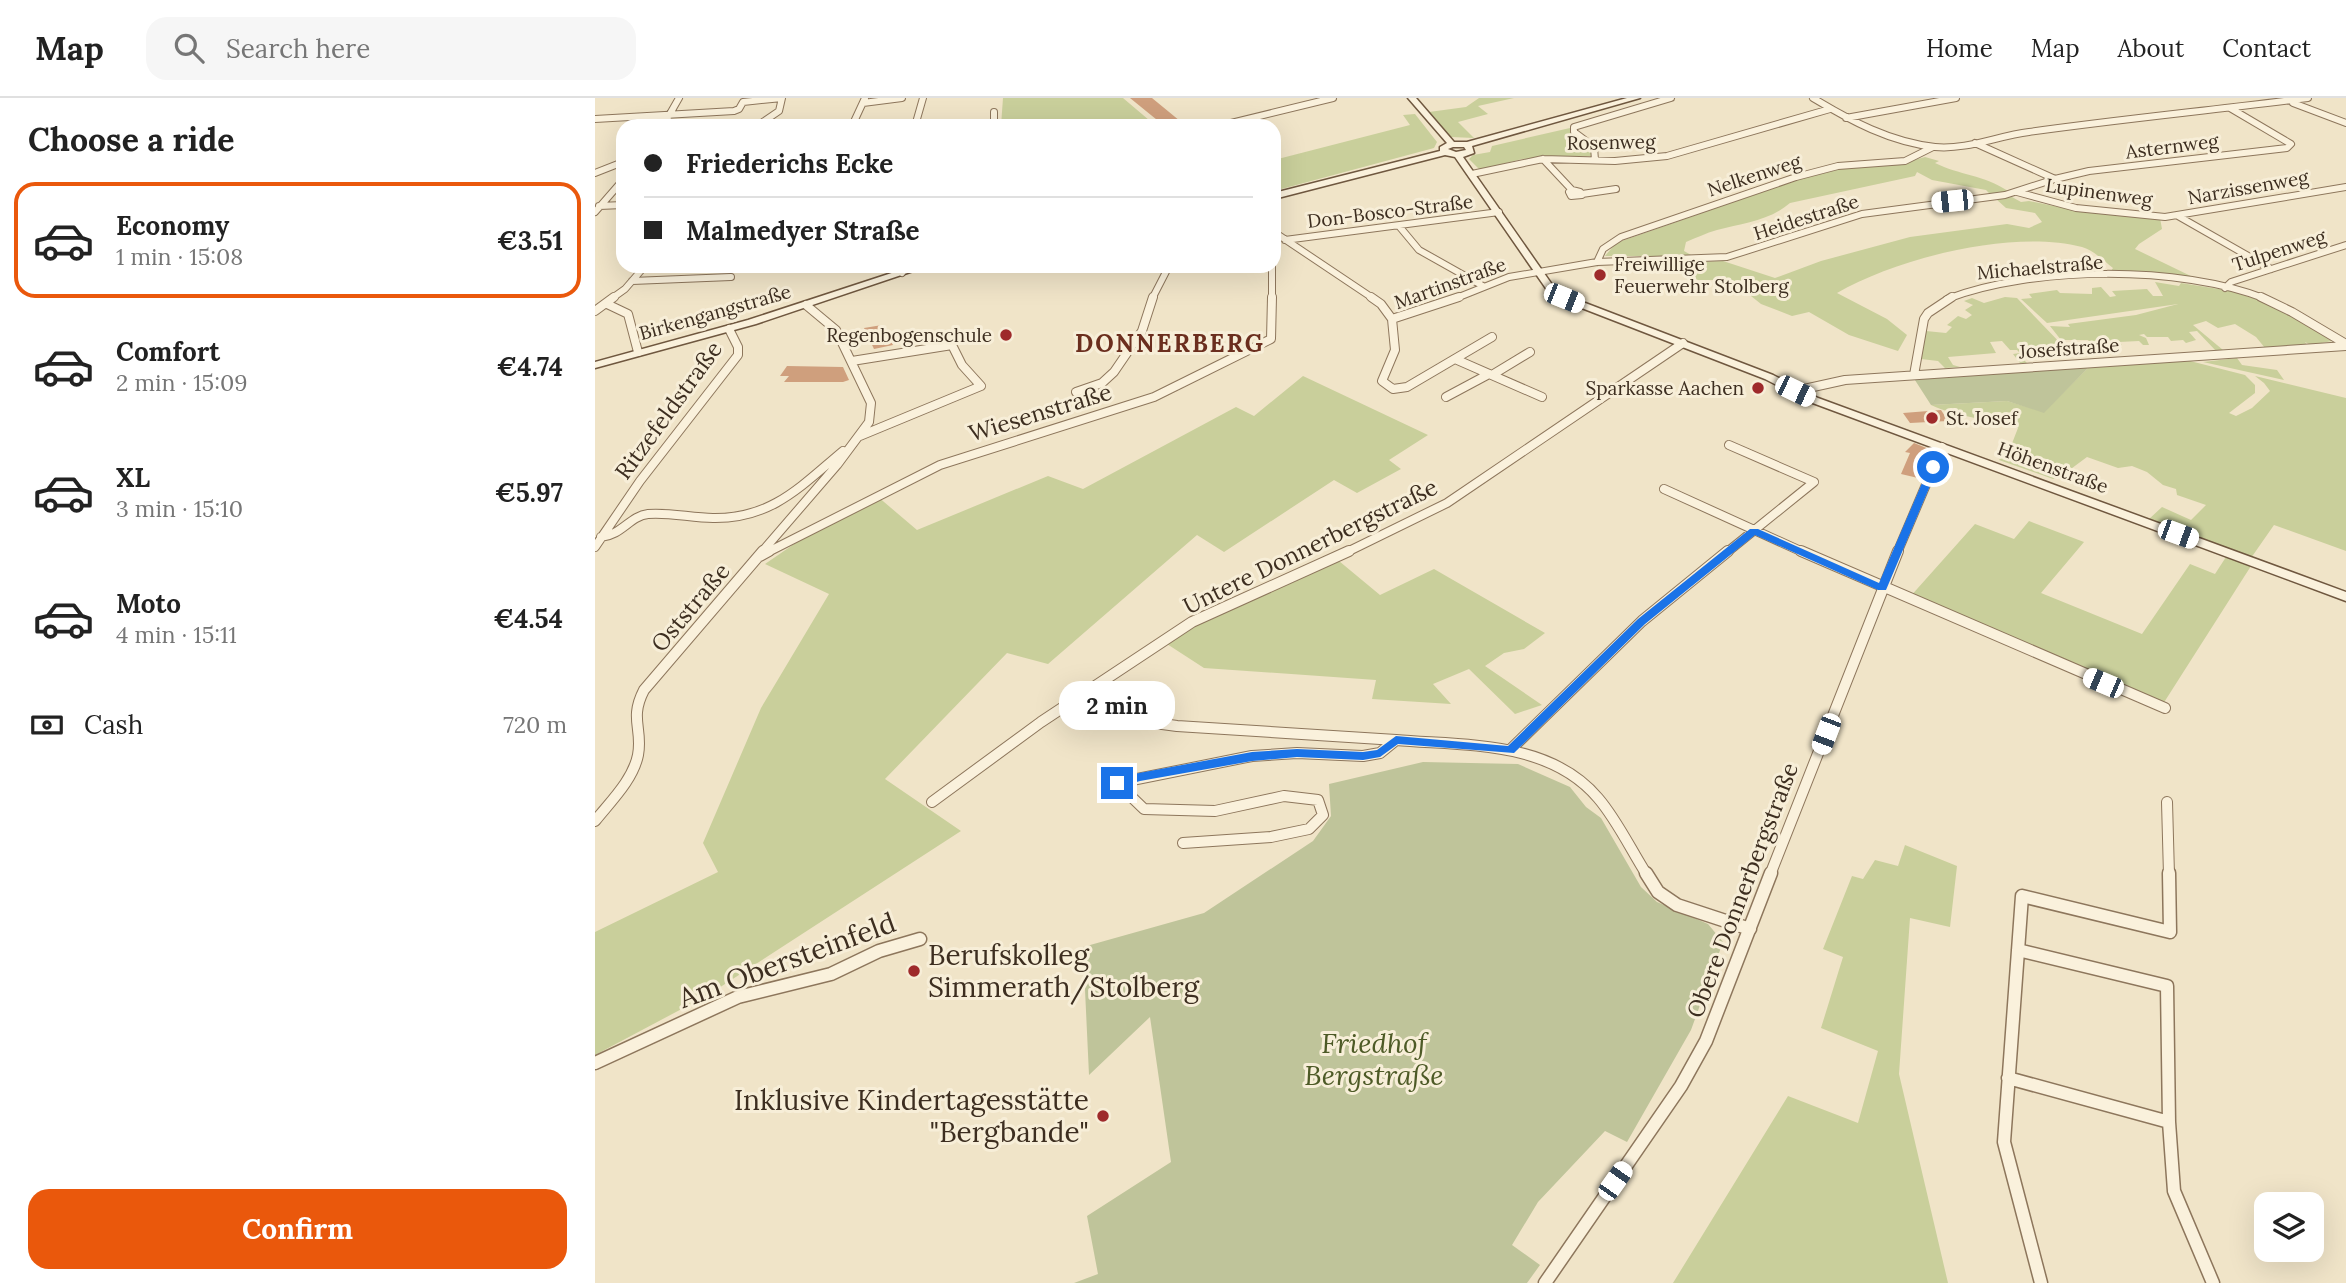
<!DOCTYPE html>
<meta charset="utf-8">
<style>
body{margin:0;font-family:Lora,serif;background:#f6f6f6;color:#222;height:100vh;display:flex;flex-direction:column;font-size:26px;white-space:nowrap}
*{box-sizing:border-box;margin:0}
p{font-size:23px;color:#767676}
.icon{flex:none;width:38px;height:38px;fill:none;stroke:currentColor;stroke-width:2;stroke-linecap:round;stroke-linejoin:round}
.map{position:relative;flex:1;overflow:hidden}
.panel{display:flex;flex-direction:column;background:#fff;width:595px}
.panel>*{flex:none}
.guide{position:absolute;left:21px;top:21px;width:665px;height:154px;border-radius:21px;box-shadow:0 7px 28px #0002;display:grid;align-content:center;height:154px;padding:0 28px;background:#fff}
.buttons{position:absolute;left:1659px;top:1094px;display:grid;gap:14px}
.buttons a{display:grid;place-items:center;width:70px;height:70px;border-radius:14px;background:#fff;box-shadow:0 7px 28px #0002;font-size:35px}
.end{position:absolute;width:32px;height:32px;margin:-16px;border:9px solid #1a73e8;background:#fff;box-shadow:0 0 0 4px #fff}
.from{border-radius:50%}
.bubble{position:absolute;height:49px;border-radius:21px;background:#fff;box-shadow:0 7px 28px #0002;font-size:23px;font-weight:800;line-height:49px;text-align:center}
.car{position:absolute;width:21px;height:42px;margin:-21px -10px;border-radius:9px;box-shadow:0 0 5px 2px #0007;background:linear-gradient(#fff 24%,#345 0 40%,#fff 0 76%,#345 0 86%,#fff 0)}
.guide b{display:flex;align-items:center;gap:24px;height:66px;font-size:26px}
.guide b+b{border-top:2px solid #e0e0e0}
.guide i{width:18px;height:18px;background:#222}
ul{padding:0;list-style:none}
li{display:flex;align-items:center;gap:21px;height:116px;margin:0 14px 10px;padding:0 14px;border:4px solid transparent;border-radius:21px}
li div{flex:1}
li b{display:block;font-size:26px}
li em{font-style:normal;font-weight:800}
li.active{border-color:#ea580c}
li>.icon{width:63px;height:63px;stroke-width:1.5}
h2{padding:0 28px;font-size:32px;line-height:84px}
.pay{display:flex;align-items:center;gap:18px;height:77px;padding:0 28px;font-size:26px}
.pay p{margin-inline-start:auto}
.primary-button{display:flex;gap:14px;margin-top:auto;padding:14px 28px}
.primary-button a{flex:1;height:80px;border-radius:21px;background:#ea580c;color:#fff;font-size:28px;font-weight:800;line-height:80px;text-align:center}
header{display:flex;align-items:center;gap:42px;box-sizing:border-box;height:98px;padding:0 35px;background:#fff;border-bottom:2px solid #e0e0e0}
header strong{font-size:33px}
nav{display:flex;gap:38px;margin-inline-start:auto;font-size:24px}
.search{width:490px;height:63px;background:#f6f6f6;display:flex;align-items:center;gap:18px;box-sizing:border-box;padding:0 24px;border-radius:21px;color:#767676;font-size:26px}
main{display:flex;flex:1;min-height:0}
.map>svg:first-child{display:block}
</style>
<header>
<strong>Map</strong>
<div class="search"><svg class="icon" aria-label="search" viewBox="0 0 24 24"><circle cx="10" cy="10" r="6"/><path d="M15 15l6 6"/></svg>Search here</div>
<nav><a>Home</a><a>Map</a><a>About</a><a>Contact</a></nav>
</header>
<main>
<section class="panel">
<h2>Choose a ride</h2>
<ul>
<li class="active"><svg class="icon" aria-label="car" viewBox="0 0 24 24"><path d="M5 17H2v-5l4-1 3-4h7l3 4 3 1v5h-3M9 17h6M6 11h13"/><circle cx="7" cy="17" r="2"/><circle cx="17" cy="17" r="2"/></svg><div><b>Economy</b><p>1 min · 15:08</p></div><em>€3.51</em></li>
<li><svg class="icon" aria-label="car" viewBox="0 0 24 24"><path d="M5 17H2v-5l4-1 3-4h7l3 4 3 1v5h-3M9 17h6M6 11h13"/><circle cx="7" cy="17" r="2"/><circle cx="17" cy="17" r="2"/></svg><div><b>Comfort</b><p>2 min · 15:09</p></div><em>€4.74</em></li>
<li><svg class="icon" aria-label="car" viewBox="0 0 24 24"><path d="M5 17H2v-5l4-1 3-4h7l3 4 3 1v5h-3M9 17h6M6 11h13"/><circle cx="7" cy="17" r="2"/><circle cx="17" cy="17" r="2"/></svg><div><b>XL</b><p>3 min · 15:10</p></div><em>€5.97</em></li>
<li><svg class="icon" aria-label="car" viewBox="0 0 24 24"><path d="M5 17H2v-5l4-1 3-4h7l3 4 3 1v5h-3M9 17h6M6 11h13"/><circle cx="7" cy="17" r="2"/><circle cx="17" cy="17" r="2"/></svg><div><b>Moto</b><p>4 min · 15:11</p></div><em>€4.54</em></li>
</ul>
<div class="pay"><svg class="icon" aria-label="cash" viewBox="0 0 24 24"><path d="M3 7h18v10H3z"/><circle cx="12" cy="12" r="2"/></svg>Cash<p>720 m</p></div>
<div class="primary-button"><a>Confirm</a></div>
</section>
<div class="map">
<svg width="1751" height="1185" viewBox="0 0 1751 1185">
<rect width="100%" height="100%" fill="#f0e4c8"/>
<path fill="#c9cf9b" d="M408,0H528L561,28H406Z
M884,0H919L883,8L893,16L863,24L879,40L856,39L834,14L871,9Z
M820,16L842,44L839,50L679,93V62L815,27L808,17Z
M975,30L995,47L998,58L927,61L885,72L874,61L878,57L895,54L897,48Z
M1330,59L1344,63L1340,65C1364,77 1389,77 1413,93L1396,97L1391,92L1337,82L1322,74L1320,78L1195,105C1174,123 1148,125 1122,132C1111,135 1101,140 1091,144L1089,153L1098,158H1010L1021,145L1204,81L1254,69L1305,66Z
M1417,99L1426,104L1434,103L1483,113L1565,120L1567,131L1544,146L1540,151L1604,182L1514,176L1518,170C1509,163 1498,152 1487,149C1417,131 1303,160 1242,195L1292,221L1312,237L1303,253L1254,237L1214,214L1197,218L1166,206L1136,182H1103L1069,165L1128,163L1180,180L1226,163L1315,139L1412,126L1434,130L1447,124L1440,115L1411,110L1401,101Z
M1560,184L1584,188L1586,185L1636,193L1676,206L1737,243L1716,247L1710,244L1712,247L1670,250L1661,239L1640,226L1623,230L1611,223L1598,227L1628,252L1621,253L1602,233L1594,234L1601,242L1591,245L1588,242L1576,243L1573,239H1552L1549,236L1544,237L1551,240L1554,247H1548L1544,243L1524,244L1527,247L1523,248L1527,252H1522L1514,245L1499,249L1493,242H1466L1455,228L1475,229L1473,226L1541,217L1583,206L1452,225L1426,201L1437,200L1434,196L1462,192L1465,195L1497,196V190L1506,189L1515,199L1521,198L1517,193L1552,191L1558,198H1568Z
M1410,199L1422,200L1470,250L1428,254L1431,259L1428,261L1432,265H1425L1418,256L1425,255L1422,252H1415L1407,243L1395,244L1401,255L1353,259L1358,267L1365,269L1350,270L1343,263L1326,261L1331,233L1351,235L1357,229L1352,227L1363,218L1371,221L1377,217L1370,212L1378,207L1369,203L1377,200L1389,205Z
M1642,260L1647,267L1682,272L1689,282L1608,264Z
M1595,263L1650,277L1660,287V295L1634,315L1641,318L1657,310L1675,293L1669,285L1660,278L1751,300V453L1679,427L1656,460L1553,422L1567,409L1596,422L1611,407L1582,397L1581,391L1568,387L1552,374L1537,368L1523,370L1492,359L1465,379L1458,381L1404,362L1416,348L1423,330C1394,320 1363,320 1336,307L1412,303L1449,314L1494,269Z
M708,278L833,337L794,362L806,371L762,395L739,382L629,454L602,437L453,566L412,555L290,681L366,733L113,897L0,957V834L123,774L108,745L166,610L234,496L170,466L221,431L282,398L322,432L453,378L488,391L641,309L659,318Z
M1434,423L1489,444L1446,495L1547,536L1595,466L1620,476L1631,459L1656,468L1568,606L1314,500L1380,426L1419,441Z
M744,463L785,497L839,471L950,535L929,551L909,555L890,568L947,607L920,616L874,571L838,586L856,606L777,601L781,582L609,570L572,546L604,526Z
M1310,747L1362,768L1355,829L1315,820L1304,976L1353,1185H1078L1193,998L1263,1025L1283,953L1226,930L1248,859L1228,851L1257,778L1268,781L1280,762L1303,768Z"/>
<path fill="#bfc49a" d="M1494,269L1449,315L1412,303L1336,307L1318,279Z
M828,664L923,666L975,689L991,709L1006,720L1046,789L1062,804L1113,826L1128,844L1096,932L1032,1044L1010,1033L943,1104L917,1147L945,1167L932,1185H479L503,1176L492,1118L576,1064L555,919L494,977L488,849L609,815L718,743L736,718L734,686Z"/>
<path fill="#cf9f7d" d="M535,0H557L585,23L567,26Z
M287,227L298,247L279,251L269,230Z
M192,268L248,269L254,282L248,284H189L194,278H185Z
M1346,312L1353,323L1315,325L1308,315Z
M1319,345L1334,351L1323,380L1306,376L1315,355L1310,354Z"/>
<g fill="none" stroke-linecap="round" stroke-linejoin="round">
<defs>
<path id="street-far3" d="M1218,0C1256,23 1295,44 1340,49C1372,52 1402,38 1434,34C1527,21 1620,12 1713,0
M268,5L307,0
M1698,5L1751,25
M399,14V28
M1251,20L1361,0
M0,21L139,13L144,11L148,4L187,0
M628,27L738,0
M68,28L84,0
M162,28L184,13L187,0
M257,28L270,0
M320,28L328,0
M948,61L977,92
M1000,62L999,49L979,34V29L1076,0
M0,75L28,64
M877,76L948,61L1020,63L1072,58L1235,11
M1460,81L1494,73L1692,50L1696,46L1635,10
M977,92L985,94L987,97L976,98L974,94Z
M1422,94L1481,110L1570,119L1751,89
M987,96L1021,91
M4,108L28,107
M0,114L28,82
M1583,118L1676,171
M804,128L824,152L888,188
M679,134L779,201
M690,142L904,114
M1002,164L1008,151L1026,139L1201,79L1243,68L1310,63L1338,49
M299,168L307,175
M37,183L136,179
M1630,190L1636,184L1751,147
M16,201L30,191L50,168
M557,201L574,168
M677,201V168
M859,201L914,179L1002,164L1132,159L1267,116L1410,97L1460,81L1380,45
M1352,201C1438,168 1585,167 1671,201"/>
<path id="street-far2" d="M776,199L786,206L797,221
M864,199L797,221L800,252L787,283L798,291L812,289L897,239
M1666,199L1697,214L1751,246
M12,206L33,216L43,254
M0,213L19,199
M860,261L947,299
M257,263L357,247L367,267L386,288L265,338
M897,277L935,254
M1319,277L1329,221L1333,215L1357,199
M1200,293L1250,282L1751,248
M481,294L507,285L519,274L547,233L558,199
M851,299L894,276
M1069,391L1210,455
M6,439C27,437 35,418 53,416C74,414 97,420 118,420C177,421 206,388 248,353
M0,449L45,383L143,257V249L134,231
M166,455L242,367L274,324L276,305L241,232L211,207
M171,455L345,367L559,299L676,241L677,199
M750,455L852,405L1088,245
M1131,455L1219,384L1134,347
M1302,455L1347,349"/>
<path id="street-far1" d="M1206,453L1570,610
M165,458L174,453
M497,590L509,606L545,623L582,628L801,642
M915,652L1047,523L1133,453
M522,685L657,658L702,655L768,658L785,655L801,642C870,648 954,642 1003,700C1022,722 1036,752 1052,777
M522,685L549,711L620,713L689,698L723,702L728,717L714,731L676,739L588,745
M337,704L446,624L597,524L754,453
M1572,704L1574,777
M0,723C15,704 38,682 43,657C48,631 34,621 49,592L168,453
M1175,777L1303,453"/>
<path id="street" d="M1051,775L1063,794L1082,807L1155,831
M1423,852L1572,888L1574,1024L1579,1093L1618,1185
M0,965L143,899L236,876L284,853L325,841
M1413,980L1574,1024
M950,1185L1086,988L1111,943L1176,775
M1446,1185L1409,1044L1427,798L1575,834L1574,775"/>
<path id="secondary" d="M813,0H821L859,44H872L1032,0H1045L877,48L879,55L868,59L958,188L972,198L1178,277L1223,300L1751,494V503L1215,304L1170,281L966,202L952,192L860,59L850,57L679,101V95L845,53V49L852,45ZM858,49H869L871,52L861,54L853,51Z
M318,168H333L161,226L0,270V264L153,222Z"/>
</defs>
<use href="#street-far3" stroke="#8d765c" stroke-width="8"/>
<use href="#street-far2" stroke="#8d765c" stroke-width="10"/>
<use href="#street-far1" stroke="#8d765c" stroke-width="12"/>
<use href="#street" stroke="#8d765c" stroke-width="15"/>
<use href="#secondary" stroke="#6f573f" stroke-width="3"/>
<use href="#street-far3" stroke="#faf1dc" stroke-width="6"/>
<use href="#street-far2" stroke="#faf1dc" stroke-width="8"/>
<use href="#street-far1" stroke="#faf1dc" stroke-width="10"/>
<use href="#street" stroke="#faf1dc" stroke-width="12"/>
<use href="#secondary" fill="#faf1dc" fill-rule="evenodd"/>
</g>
<path fill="#1a73e8" d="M1338,366L1343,369L1291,492H1283L1160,437L1050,526L919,655L803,646L785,659L768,662L702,659L657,663L545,683L522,690L516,685L518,682L544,675L657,654L702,651L768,654L782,652L801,638L913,648L1043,521L1155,431H1163L1284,485L1334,369Z"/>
<g fill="#9e2a2b" stroke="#f7eed8" stroke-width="2.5">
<circle cx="1005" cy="177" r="7"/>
<circle cx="411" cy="237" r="7"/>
<circle cx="1163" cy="290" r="7"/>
<circle cx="1337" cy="320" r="7"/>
<circle cx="319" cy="873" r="7"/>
<circle cx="508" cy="1018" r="7"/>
</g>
<g text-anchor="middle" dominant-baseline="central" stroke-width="6" stroke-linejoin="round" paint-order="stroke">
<g font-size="19" fill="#3d2e20" stroke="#f7eed8">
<text transform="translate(1016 44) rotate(-1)">Rosenweg</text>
<text transform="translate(1577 48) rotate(-7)">Asternweg</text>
<text transform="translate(1159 77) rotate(-18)">Nelkenweg</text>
<text transform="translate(1653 89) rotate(-10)">Narzissenweg</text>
<text transform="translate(1504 94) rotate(8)">Lupinenweg</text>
<text transform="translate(795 113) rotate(-7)">Don-Bosco-Straße</text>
<text transform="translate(1211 119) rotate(-18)">Heidestraße</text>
<text transform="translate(1684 152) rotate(-18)">Tulpenweg</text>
<text transform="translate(1445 169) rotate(-5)">Michaelstraße</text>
<text transform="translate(855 185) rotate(-20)">Martinstraße</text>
<text transform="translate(120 214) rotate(-16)">Birkengangstraße</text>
<text transform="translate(1474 250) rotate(-4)">Josefstraße</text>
<text transform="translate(1458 369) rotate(20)">Höhenstraße</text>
</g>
<g font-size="19" fill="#3d2e20" stroke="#f7eed8" text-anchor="start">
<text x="1019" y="166">Freiwillige<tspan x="1019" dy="22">Feuerwehr Stolberg</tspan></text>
<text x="397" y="237" text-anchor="end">Regenbogenschule</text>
<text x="1149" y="290" text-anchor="end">Sparkasse Aachen</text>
<text x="1351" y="320">St. Josef</text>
</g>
<g font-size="23" fill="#3d2e20" stroke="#f7eed8">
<text transform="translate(73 312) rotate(-54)">Ritzefeldstraße</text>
<text transform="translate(445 314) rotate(-17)">Wiesenstraße</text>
<text transform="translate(715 448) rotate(-26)">Untere Donnerbergstraße</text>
<text transform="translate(95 509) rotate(-50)">Oststraße</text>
<text transform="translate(1147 792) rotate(-69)">Obere Donnerbergstraße</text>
</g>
<g font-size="24" font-weight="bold" letter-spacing="2" fill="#6b2e1e" stroke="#f7eed8">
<text x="575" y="245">DONNERBERG</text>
</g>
<g font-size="28" fill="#3d2e20" stroke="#f7eed8" text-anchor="start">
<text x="333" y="857">Berufskolleg<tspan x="333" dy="32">Simmerath/Stolberg</tspan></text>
<text x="494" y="1002" text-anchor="end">Inklusive Kindertagesstätte<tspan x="494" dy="32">"Bergbande"</tspan></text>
</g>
<g font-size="28" fill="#3d2e20" stroke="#f7eed8">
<text transform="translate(192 862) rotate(-20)">Am Obersteinfeld</text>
</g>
<g font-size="28" font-style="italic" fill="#4d5a26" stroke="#f7eed8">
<text x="779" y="945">Friedhof<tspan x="779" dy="32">Bergstraße</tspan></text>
</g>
</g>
</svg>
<div class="buttons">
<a><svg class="icon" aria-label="layers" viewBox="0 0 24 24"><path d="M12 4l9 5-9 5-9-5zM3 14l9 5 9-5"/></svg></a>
</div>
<i class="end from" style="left:1338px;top:369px"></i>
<i class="end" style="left:522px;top:685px"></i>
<div class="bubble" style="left:464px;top:583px;width:116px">2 min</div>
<i class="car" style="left:1357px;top:103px;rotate:264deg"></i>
<i class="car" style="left:969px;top:200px;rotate:112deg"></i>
<i class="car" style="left:1200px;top:293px;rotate:116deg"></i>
<i class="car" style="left:1583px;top:436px;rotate:110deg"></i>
<i class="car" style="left:1508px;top:585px;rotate:293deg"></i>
<i class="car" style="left:1231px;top:636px;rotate:201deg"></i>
<i class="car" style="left:1020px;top:1083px;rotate:35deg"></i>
<div class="guide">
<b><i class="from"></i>Friederichs Ecke</b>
<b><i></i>Malmedyer Straße</b>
</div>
</div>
</main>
